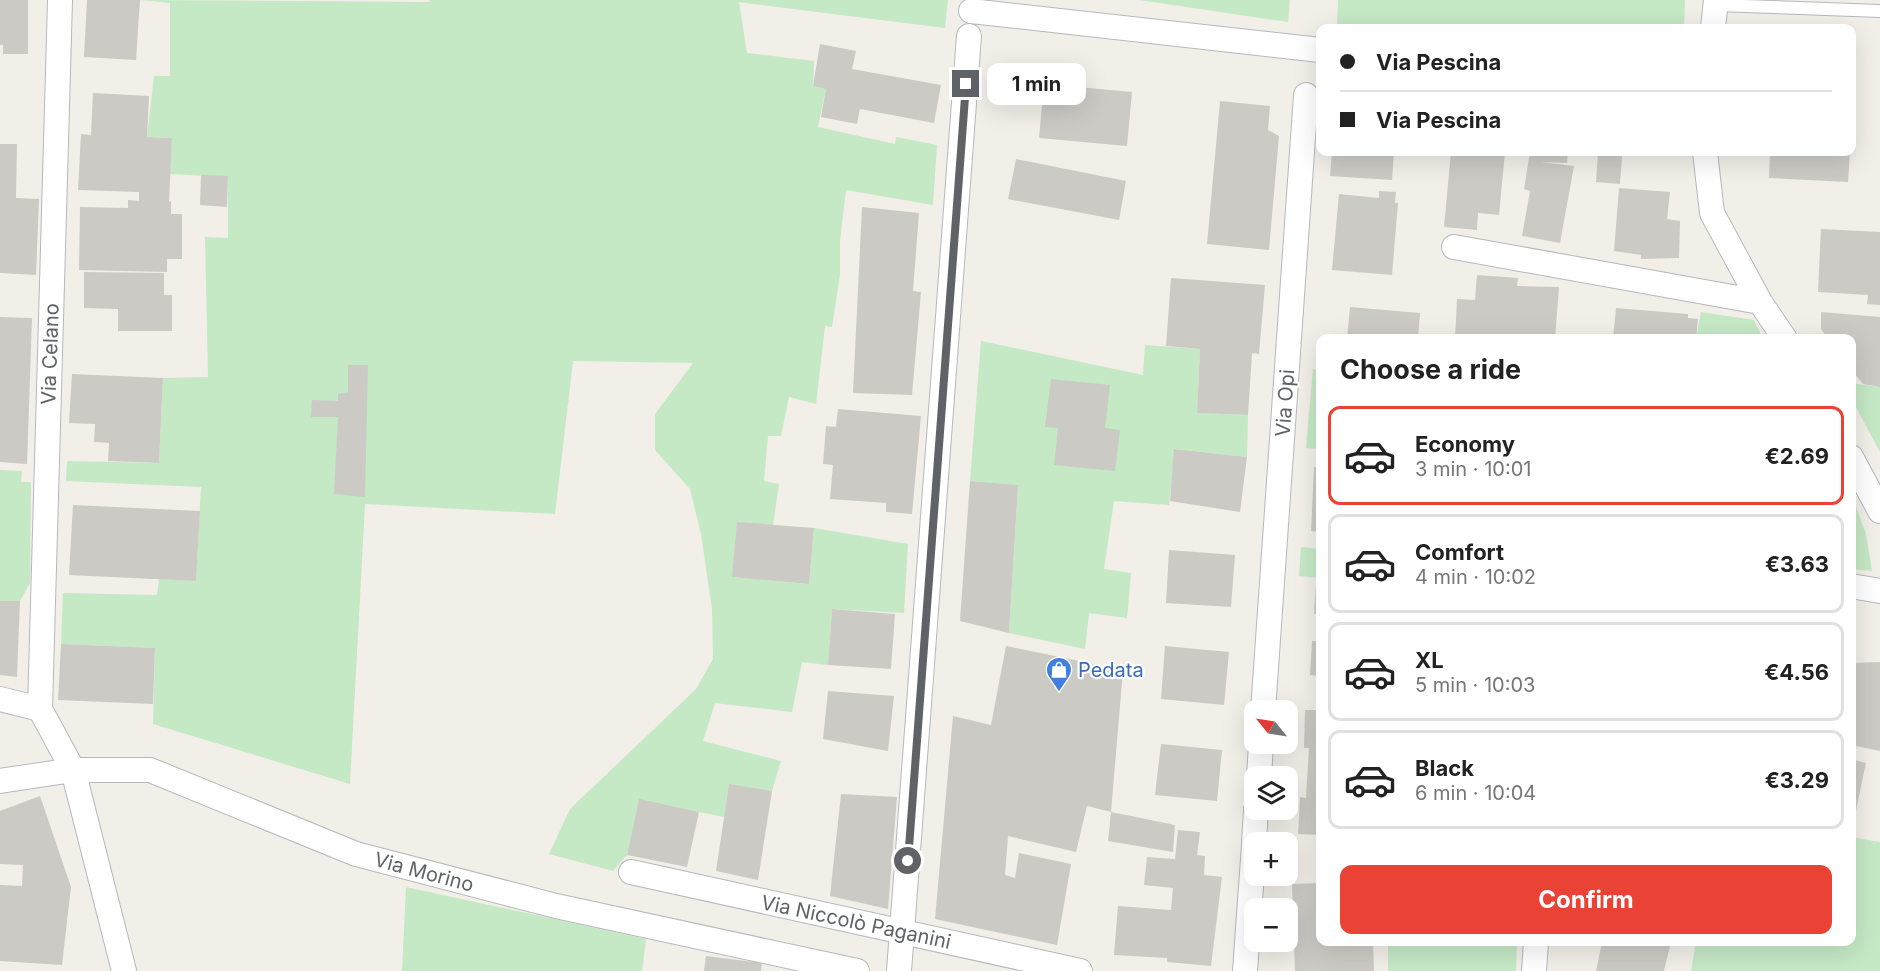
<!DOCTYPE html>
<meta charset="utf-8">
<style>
body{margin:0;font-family:Inter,sans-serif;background:#f2f2f2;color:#222;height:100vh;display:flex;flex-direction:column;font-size:22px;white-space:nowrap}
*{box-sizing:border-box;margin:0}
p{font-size:20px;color:#767676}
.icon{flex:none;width:33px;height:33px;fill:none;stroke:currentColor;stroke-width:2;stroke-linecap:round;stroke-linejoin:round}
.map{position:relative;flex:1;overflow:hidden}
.panel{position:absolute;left:1316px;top:334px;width:540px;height:612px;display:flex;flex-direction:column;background:#fff;border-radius:12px;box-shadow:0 6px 24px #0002}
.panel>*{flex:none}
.top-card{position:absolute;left:1316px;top:24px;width:540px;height:132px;border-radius:12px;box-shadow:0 6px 24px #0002;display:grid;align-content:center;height:132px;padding:0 24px;background:#fff}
.needle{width:39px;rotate:300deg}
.tools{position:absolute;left:1244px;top:700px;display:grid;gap:12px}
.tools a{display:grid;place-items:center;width:54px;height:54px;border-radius:12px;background:#fff;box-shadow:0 6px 24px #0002;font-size:30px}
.end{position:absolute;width:27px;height:27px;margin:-14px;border:8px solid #5f6368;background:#fff;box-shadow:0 0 0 3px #fff}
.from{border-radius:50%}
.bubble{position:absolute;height:42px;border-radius:12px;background:#fff;box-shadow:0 6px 24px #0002;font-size:20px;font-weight:700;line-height:42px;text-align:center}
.top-card b{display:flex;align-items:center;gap:21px;height:57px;font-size:22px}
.top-card b+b{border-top:2px solid #e0e0e0}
.top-card i{width:15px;height:15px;background:#222}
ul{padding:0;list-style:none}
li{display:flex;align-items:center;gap:18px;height:99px;margin:0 12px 9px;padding:0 12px;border:3px solid #e0e0e0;border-radius:12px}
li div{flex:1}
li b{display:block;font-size:22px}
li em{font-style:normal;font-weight:700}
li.active{border-color:#ea4335}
li>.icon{width:54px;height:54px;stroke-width:1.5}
h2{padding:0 24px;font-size:27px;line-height:72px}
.cta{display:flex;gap:12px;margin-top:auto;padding:12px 24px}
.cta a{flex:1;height:69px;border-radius:12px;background:#ea4335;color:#fff;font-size:24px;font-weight:700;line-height:69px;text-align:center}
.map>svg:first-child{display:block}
</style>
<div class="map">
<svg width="1880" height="971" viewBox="0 0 1880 971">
<rect width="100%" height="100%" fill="#f1efe8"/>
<path fill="#c5e8c5" d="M140,0L429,2L430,0H948L945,28L739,2L747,53L814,61L813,86L826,89L818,127L895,144L896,137L937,145L933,205L846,190L840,241V275L832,327L825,326L816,404L789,397L781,436H768L764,481L779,484L773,525L733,577L809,584L814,528L908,544L904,613L832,609L828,665L802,662L792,712L715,703L703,741L781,761L772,791L729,785L724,817L639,800L627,855L613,871L549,854L570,809L696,689L713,659L712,609L701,534L690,489L655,450V414L693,363L573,361L555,514L365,504L350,784L153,724L155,648L61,644L63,593L157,595L159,579L196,581L201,487L66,481L67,461L159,463L163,378L208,377L205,237L228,238V177L170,174L172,138L147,137L154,76H170V3Z
M1139,0H1290L1288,22Z
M1338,0H1685L1684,28H1337Z
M1701,312L1754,320L1763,339H1696Z
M981,341L1143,375L1145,345L1200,349L1197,413L1248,415L1247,457L1175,449L1169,505L1114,501L1104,569L1131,573L1127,618L1089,613L1085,649L1009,633L1018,485L970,481Z
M1313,369L1320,370V449L1306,448Z
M1851,383L1880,387V452L1851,398Z
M0,470L22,471L21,482H31L30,583L20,601H0Z
M1851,493L1866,534L1872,571L1851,569Z
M1301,547L1320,549V578L1299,576Z
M1851,837L1880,842V971H1691L1696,942H1851Z
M406,887L646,939L642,971H402Z
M1388,942H1517L1516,971H1388Z"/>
<path fill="#cccac5" d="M0,0H28V54H3V45H0Z
M87,0H140L136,60L84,57Z
M820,44L856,51L852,69L941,85L934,123L860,109L857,124L821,117L826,89L813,86Z
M1044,84L1132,92L1127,146L1039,138Z
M93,93L149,96L147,137L172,138L169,202L171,201V214H182V259H167V272L79,270L80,207L128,208V200L139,201V192L78,190L81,134L91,135Z
M1220,101L1270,106L1268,130L1279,136L1269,250L1207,244Z
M0,144H17L16,198L39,199L36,275L0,273Z
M1332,152H1394L1392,180L1330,176Z
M1451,152H1505L1499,215L1478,213L1477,230L1444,227Z
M1530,152H1568L1567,163L1540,162L1574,166L1560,243L1522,236L1530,191L1524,189Z
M1770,152H1850L1848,182L1769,178Z
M1598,154L1622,156L1620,184L1596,182Z
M1016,159L1126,181L1119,220L1008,199Z
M201,175L228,176L227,207L200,205Z
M1619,188L1670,192L1667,219L1680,221L1679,258L1641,259V255L1614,251Z
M1379,191L1396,192L1395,203H1398L1392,275L1332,270L1339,194L1379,198Z
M862,207L919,213L913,291L921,292L912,395L853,393Z
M1821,229L1880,232V305L1867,304L1868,295L1818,292Z
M84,272L164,273V295H172V331H118V309L84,308Z
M1477,275L1518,278L1517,286L1559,287L1555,339H1455L1457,299L1475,300Z
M1171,278L1265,285L1259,354L1252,353L1248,415L1197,413L1200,349L1166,346Z
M1350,307L1420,313L1418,339H1347Z
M1616,308L1688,314V318L1698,319L1696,339H1613Z
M1821,312L1880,317V387L1863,384L1851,369V339H1828L1821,329Z
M0,317L32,318L27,464L0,462Z
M348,365H368L365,497L334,494L338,417H311L312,400L338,401V394L348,392Z
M72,374L163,378L159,463L108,461L109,443L94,442L95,424L69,423Z
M1051,379L1110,385L1105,428L1120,430L1115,471L1054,465L1058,428L1045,427Z
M838,409L921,416L912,514L886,512V503L830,499L833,465L823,464L826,426L836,427Z
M1174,449L1247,457L1240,512L1170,501Z
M1314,467H1320V532L1311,531Z
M970,481L1018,485L1009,633L960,621Z
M73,505L200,511L196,581L69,575Z
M737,522L814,528L809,584L732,577Z
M1169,550L1235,555L1231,607L1166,603Z
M1316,582H1320V614H1314Z
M0,601H20L17,677L0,675Z
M832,609L895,614L891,669L828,665Z
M1312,641H1320V676L1310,675Z
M61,644L155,648L153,704L58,700Z
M1006,646L1123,670L1111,812L1087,806L1076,852L1008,836L1005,875L1015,878L1019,853L1071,864L1057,945L935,919L953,716L991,725Z
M1165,646L1229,652L1224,705L1161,699Z
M1880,662V751L1851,745V663Z
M828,691L894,696L888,751L823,739Z
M1305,710H1320V835L1298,834L1300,797L1306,798L1309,748H1304Z
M1161,744L1222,750L1217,801L1155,795Z
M1851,759L1866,763L1852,829H1851Z
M729,784L772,791L758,880L716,871Z
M841,794L897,797L888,909L830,896Z
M40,796L71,887L62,965L0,961V885L22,886L23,865L0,864V811Z
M639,799L699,812L687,867L627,855Z
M1111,812L1175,825L1173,852L1108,841Z
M1178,830L1200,832L1197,855L1205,856L1204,875L1222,877L1211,966L1167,962V958L1114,955L1118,906L1171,910L1173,888L1144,885L1147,857L1175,859Z
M1320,883V942H1373L1374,971H1295L1292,884Z
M1602,942H1671L1664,971H1596Z
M706,956L762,963L761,971H704Z"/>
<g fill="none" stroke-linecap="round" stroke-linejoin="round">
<defs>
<path id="service" d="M1716,5L1880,11"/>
<path id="minor" d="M971,11L1320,50
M1713,28L1716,0
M1705,152L1712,213L1760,302L1785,339
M1454,247L1760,302
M1851,457L1880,511
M1851,586L1880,591
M0,699L40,709L73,770L124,971
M40,709L60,0
M1263,711L1306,95
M1259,777L1261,744
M0,781L73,770H150L356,854L556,906L857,971
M1254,843L1256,810
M631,872L1080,971
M899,971L969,36
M1245,971L1254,845
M1534,971L1536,942"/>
</defs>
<use href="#service" stroke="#b5b8bc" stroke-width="14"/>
<use href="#minor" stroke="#b5b8bc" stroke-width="26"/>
<use href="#service" stroke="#fff" stroke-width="12"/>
<use href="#minor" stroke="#fff" stroke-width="24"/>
</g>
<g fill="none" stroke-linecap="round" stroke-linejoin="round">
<path stroke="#5f6368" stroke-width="8" d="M908,861L966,84"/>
</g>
<defs>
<symbol id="shop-pin" viewBox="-11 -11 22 30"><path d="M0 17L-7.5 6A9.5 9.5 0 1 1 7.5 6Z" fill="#3f7fe0" stroke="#fff"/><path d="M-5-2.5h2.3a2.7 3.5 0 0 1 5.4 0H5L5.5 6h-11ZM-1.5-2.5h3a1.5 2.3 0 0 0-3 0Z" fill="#fff"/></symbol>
</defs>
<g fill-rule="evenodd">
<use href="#shop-pin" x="1044" y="655" width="30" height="40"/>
</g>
<g text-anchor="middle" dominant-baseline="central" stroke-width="4.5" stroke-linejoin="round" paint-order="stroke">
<g font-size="20" fill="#5f6368" stroke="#fff">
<text transform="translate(50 354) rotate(-88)">Via Celano</text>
<text transform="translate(1285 403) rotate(-86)">Via Opi</text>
<text transform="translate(424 872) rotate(15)">Via Morino</text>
<text transform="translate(856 922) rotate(12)">Via Niccolò Paganini</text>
</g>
<g font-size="20" fill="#366cbe" stroke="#fff" text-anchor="start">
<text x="1078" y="670">Pedata</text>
</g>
</g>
</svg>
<div class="tools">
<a><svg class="needle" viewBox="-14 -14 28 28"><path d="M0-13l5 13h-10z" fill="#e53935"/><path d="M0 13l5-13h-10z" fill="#767676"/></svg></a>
<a><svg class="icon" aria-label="layers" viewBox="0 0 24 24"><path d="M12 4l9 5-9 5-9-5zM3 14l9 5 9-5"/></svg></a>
<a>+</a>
<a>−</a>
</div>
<i class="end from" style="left:908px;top:861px"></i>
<i class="end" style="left:966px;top:84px"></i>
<div class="bubble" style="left:987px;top:63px;width:99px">1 min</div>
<div class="top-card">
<b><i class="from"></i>Via Pescina</b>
<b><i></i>Via Pescina</b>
</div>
<section class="panel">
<h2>Choose a ride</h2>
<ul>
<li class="active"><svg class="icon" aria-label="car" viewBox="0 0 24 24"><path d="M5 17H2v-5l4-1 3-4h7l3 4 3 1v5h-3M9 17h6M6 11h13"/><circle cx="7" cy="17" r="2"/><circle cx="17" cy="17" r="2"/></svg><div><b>Economy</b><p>3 min · 10:01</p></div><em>€2.69</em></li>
<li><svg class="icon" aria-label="car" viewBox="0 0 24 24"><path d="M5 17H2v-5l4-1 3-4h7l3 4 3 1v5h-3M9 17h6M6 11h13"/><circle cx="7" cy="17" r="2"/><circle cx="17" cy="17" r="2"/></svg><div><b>Comfort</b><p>4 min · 10:02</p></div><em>€3.63</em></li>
<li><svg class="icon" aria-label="car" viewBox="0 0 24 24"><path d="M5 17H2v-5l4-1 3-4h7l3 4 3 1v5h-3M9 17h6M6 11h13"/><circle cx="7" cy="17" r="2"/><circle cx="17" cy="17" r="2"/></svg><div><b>XL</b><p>5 min · 10:03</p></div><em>€4.56</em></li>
<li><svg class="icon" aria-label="car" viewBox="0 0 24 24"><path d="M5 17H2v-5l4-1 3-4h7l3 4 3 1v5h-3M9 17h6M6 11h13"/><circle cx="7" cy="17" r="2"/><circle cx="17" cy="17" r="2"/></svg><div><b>Black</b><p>6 min · 10:04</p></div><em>€3.29</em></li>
</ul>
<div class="cta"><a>Confirm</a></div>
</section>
</div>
